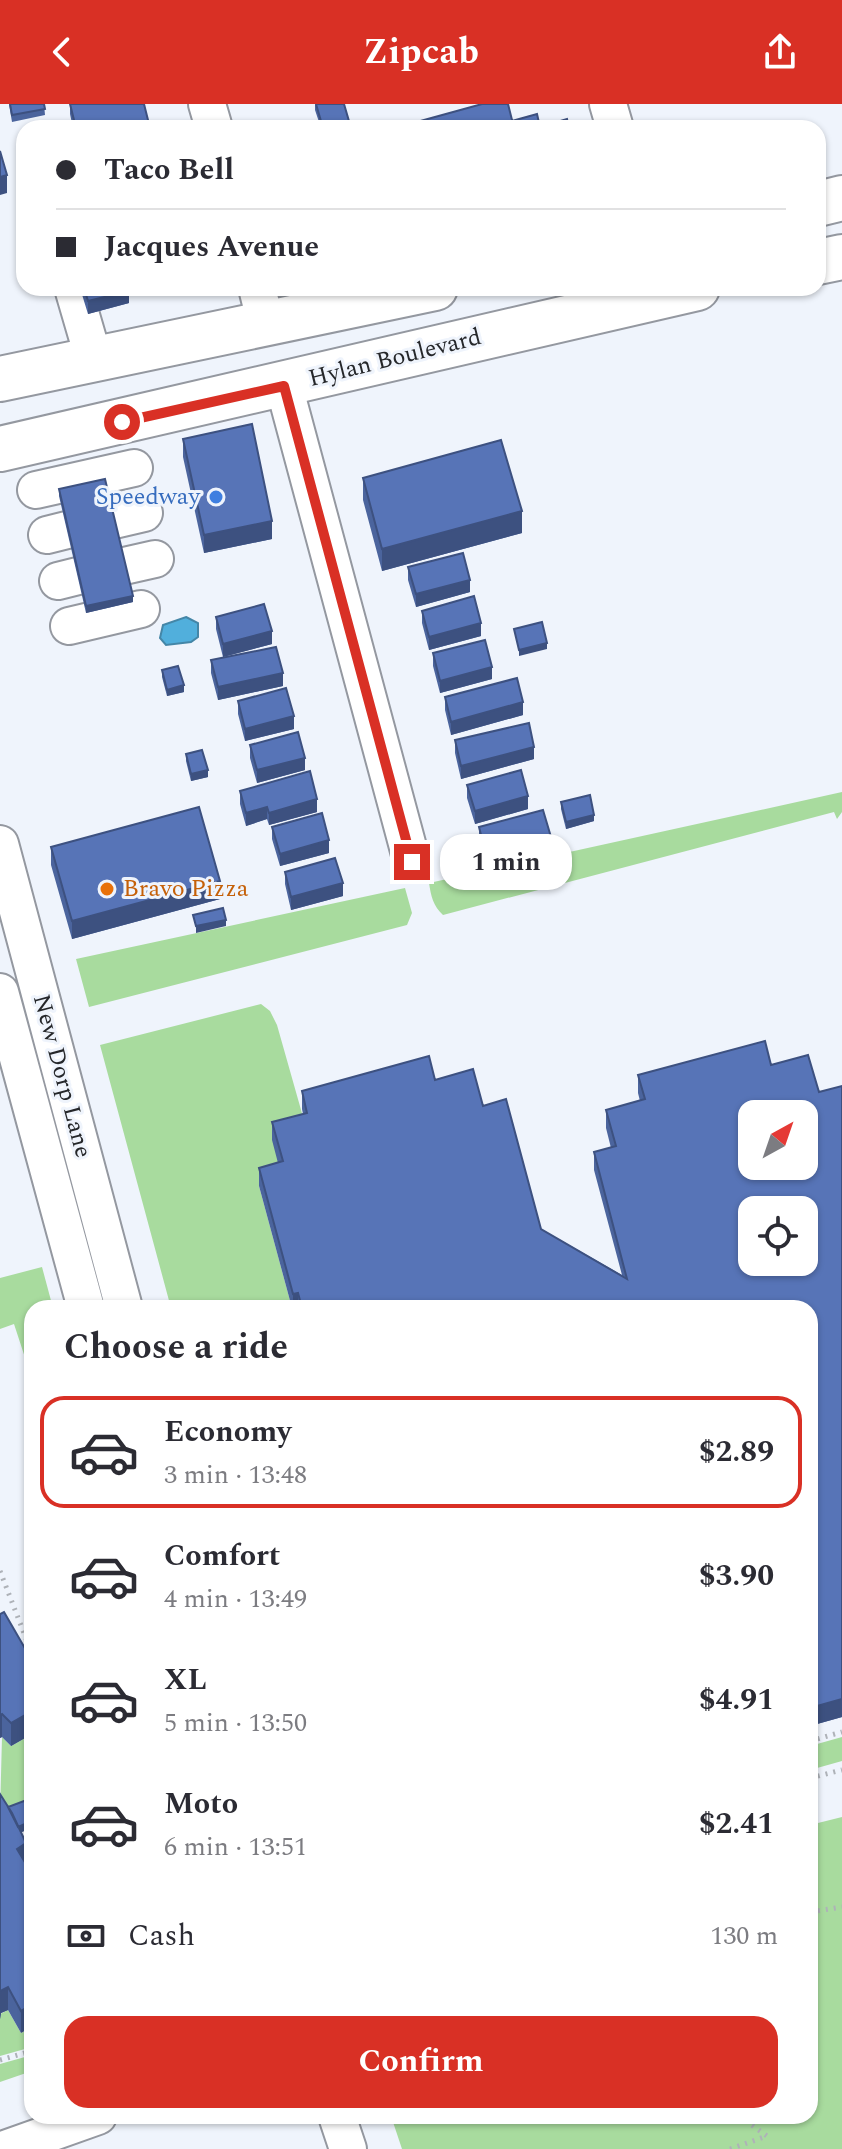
<!DOCTYPE html>
<meta charset="utf-8">
<style>
body{margin:0;font-family:Spectral,serif;background:#f2f2f3;color:#2b2b33;height:100vh;display:flex;flex-direction:column;font-size:30px;white-space:nowrap}
*{box-sizing:border-box;margin:0}
p{font-size:26px;color:#7c7c81}
.icon{flex:none;width:44px;height:44px;fill:none;stroke:currentColor;stroke-width:2;stroke-linecap:round;stroke-linejoin:round}
.map{position:relative;flex:1;overflow:hidden}
.drawer{position:absolute;left:24px;top:1196px;width:794px;height:824px;display:flex;flex-direction:column;background:#fff;border-radius:24px;box-shadow:0 2px 6px #0004}
.drawer>*{flex:none}
.banner{position:absolute;left:16px;top:16px;width:810px;height:176px;border-radius:24px;box-shadow:0 2px 6px #0004;display:grid;align-content:center;height:176px;padding:0 40px;background:#fff}
.needle{width:52px;rotate:40deg}
.controls{position:absolute;left:738px;top:996px;display:grid;gap:16px}
.controls a{display:grid;place-items:center;width:80px;height:80px;border-radius:16px;background:#fff;box-shadow:0 2px 6px #0004;font-size:40px}
.end{position:absolute;width:36px;height:36px;margin:-18px;border:10px solid #d93025;background:#fff;box-shadow:0 0 0 4px #fff}
.from{border-radius:50%}
.bubble{position:absolute;height:56px;border-radius:24px;background:#fff;box-shadow:0 2px 6px #0004;font-size:26px;font-weight:700;line-height:56px;text-align:center}
.banner b{display:flex;align-items:center;gap:28px;height:76px;font-size:30px}
.banner b+b{border-top:2px solid #e1e1e2}
.banner i{width:20px;height:20px;background:#2b2b33}
ul{padding:0;list-style:none}
li{display:flex;align-items:center;gap:24px;height:112px;margin:0 16px 12px;padding:0 24px;border:4px solid transparent;border-radius:24px}
li div{flex:1}
li b{display:block;font-size:30px}
li em{font-style:normal;font-weight:700}
li.on{border-color:#d93025}
li>.icon{width:72px;height:72px;stroke-width:1.5}
h2{padding:0 40px;font-size:36px;line-height:96px}
.pay{display:flex;align-items:center;gap:20px;height:88px;padding:0 40px;font-size:30px}
.pay p{margin-inline-start:auto}
.cta{display:flex;gap:16px;margin-top:auto;padding:16px 40px}
.cta a{flex:1;height:92px;border-radius:24px;background:#d93025;color:#fff;font-size:32px;font-weight:700;line-height:92px;text-align:center}
header{display:flex;justify-content:space-between;align-items:center;height:104px;padding:0 40px;background:#d93025;color:#fff;font-size:36px;font-weight:700}
.map>svg:first-child{display:block}
</style>
<header><svg class="icon" aria-label="back" viewBox="0 0 24 24"><path d="M15 5l-7 7 7 7"/></svg>Zipcab<svg class="icon" aria-label="share" viewBox="0 0 24 24"><path d="M12 15V3M7 8l5-5 5 5M5 13v7h14v-7"/></svg></header>
<div class="map">
<svg width="842" height="2045" viewBox="0 0 842 2045">
<rect width="100%" height="100%" fill="#eff4fc"/>
<path fill="#a8db9e" d="M842,688V708L837,715L834,708L443,811C433,802 431,792 429,779Z
M405,784L412,809L407,821L89,903L76,855Z
M261,900L270,907L277,921L307,1027L283,1076L259,1082L292,1204H171L100,941Z
M42,1163L53,1204H32V1275L14,1220L0,1225V1174Z
M2,1633L11,1642L27,1633L32,1635V1700L0,1710Z
M842,1633V1657L810,1666V1642Z
M842,1713V2045H402L391,2012H810V1721Z
M8,1906L21,1929L32,1923V1943L0,1952V1910Z
M32,1951V1967L0,1978V1960Z"/>
<path fill="#51afdc" stroke="#4486a7" stroke-width="2" d="M186,513L198,519V533L191,538L166,541L160,534L163,521Z"/>
<g fill="none" stroke-linecap="round" stroke-linejoin="round">
<defs>
<path id="minor" d="M207,0L214,24
M608,0L615,24
M73,184L94,256
M257,184L266,220
M284,282L412,758
M36,386L134,364
M114,416L144,409
M47,431L67,426
M124,462L155,455
M58,477L78,472
M69,522L141,505
M0,740L124,1204
M0,888L86,1204
M337,2012L348,2045
M5,2045L98,2012"/>
<path id="major" d="M818,100L842,94
M818,158L842,153
M0,275L435,184
M0,345L697,184"/>
</defs>
<use href="#minor" stroke="#9498a0" stroke-width="40"/>
<use href="#major" stroke="#9498a0" stroke-width="48"/>
<path stroke="#aeb2b8" stroke-width="5" stroke-dasharray="2 6" stroke-linecap="butt" d="M0,1467L32,1550
M810,1637L842,1628
M810,1674L842,1666
M810,1808L842,1803
M0,1956L32,1947
M739,2012L767,2032
M730,2045L767,2032"/>
<use href="#minor" stroke="#fff" stroke-width="36"/>
<use href="#major" stroke="#fff" stroke-width="44"/>
</g>
<path fill="#4b649d" fill-rule="evenodd" d="M9,0H44L45,11L12,18Z
M70,0H144L150,24H73L70,10Z
M315,0L351,24H321L315,6Z
M80,184H129V199L88,210Z
M183,335L272,435L204,449L183,353Z
M363,374L522,429L382,467L363,396Z
M59,385L133,498L86,509L59,392Z
M408,463L470,488L416,503L408,476Z
M422,507L481,532L429,546L422,519Z
M216,513L272,540L223,553L216,525Z
M433,549L492,575L440,589L433,562Z
M211,556L283,582L218,596L211,569Z
M162,566L184,588L167,592L162,573Z
M445,593L523,611L451,631L445,606Z
M238,597L294,625L245,637L238,610Z
M455,636L534,655L461,675L455,649Z
M250,641L305,666L257,679L250,654Z
M186,650L208,673L191,677L186,657Z
M467,681L528,705L475,720L467,694Z
M240,687L317,708L269,721L267,715L246,722L240,700Z
M561,698L594,717L566,725L561,705Z
M272,723L329,749L280,762L272,735Z
M479,723L551,746L486,764L479,736Z
M51,743L220,795L72,835L51,761Z
M285,768L343,792L291,806L285,780Z
M765,937L771,961L808,951L819,988L842,982V1613L810,1622V1204H292L259,1082V1064L278,1059L272,1036V1018L303,1010L302,1005V987L429,952L435,976L473,965L483,1002L506,995L541,1125L622,1171L594,1066V1048L611,1044L606,1024V1006L640,997L638,989V971ZM752,1010H804V1062H752ZM752,1106H804V1158H752Z
M0,1510L32,1562V1630L11,1642L2,1633L0,1634Z
M0,1690L8,1703L32,1694V1724L21,1728V1929L8,1906L1,1909L0,1915Z"/>
<path fill="#3d5180" d="M7,71V89L0,91V73Z
M129,187V199L88,210V197Z
M522,407V429L382,467V445Z
M272,417V435L204,449V431Z
M470,476V488L416,503V490Z
M133,492V498L86,509V502Z
M481,519V532L429,546V533Z
M272,527V540L223,553V540Z
M547,539V545L519,552V546Z
M492,563V575L440,589V577Z
M283,569V582L218,596V583Z
M184,581V588L167,592V586Z
M523,598V611L451,631V618Z
M294,612V625L245,637V625Z
M534,643V655L461,675V662Z
M305,654V666L257,679V666Z
M208,666V673L191,677V670Z
M528,692V705L475,720V707Z
M317,695V708L269,721V709Z
M267,703V715L246,722V709Z
M594,711V717L566,725V718Z
M551,733V746L486,764V751Z
M329,736V749L280,762V750Z
M220,777V795L72,835V817Z
M343,779V792L291,806V793Z
M226,816V822L196,829V822Z
M298,1189V1204H293V1190Z
M842,1595V1613L810,1622V1604Z
M32,1607V1630L11,1642V1619Z
M2,1610V1633L0,1634V1611Z
M32,1717V1724L12,1732V1725Z
M26,1739V1762L17,1745Z
M8,1883V1906L1,1909L0,1915V1887Z
M32,1900V1923L21,1929V1907Z"/>
<path fill="#5774b7" stroke="#3d5180" stroke-width="2" fill-rule="evenodd" d="M10,0H44L45,5L12,11Z
M70,0H144L150,24H76Z
M316,0H344L351,24H323Z
M482,0H508L514,24H395Z
M537,10L540,23L567,15L569,24H514L512,17Z
M0,47L7,71L0,73Z
M84,184H129V187L88,197Z
M252,320L272,417L204,431L183,335Z
M501,336L522,407L382,445L363,374Z
M105,375L133,492L86,502L59,385Z
M463,449L470,476L416,490L408,463Z
M474,492L481,519L429,533L422,507Z
M264,500L272,527L223,540L216,513Z
M542,518L547,539L519,546L514,525Z
M485,536L492,563L440,577L433,549Z
M276,543L283,569L218,583L211,556Z
M178,562L184,581L167,586L162,566Z
M517,574L523,598L451,618L445,593Z
M286,584L294,612L245,625L238,597Z
M529,619L534,643L461,662L455,636Z
M298,628L305,654L257,666L250,641Z
M202,646L208,666L191,670L186,650Z
M521,666L528,692L475,707L467,681Z
M310,667L317,695L269,709L267,703L246,709L240,687Z
M590,691L594,711L566,718L561,698Z
M199,703L220,777L72,817L51,743Z
M543,706L551,733L486,751L479,723Z
M322,709L329,736L280,750L272,723Z
M335,754L343,779L291,793L285,768Z
M223,804L226,816L196,822L193,811Z
M765,937L771,961L808,951L819,988L842,982V1595L810,1604V1204H302L298,1189L293,1190L259,1064L283,1057L272,1018L307,1009L302,987L429,952L435,976L473,965L483,1002L506,995L541,1125L627,1175L594,1048L616,1042L606,1006L645,995L638,971ZM752,1010H804V1062H752ZM752,1106H804V1158H752Z
M4,1508L30,1553L28,1554L32,1562V1607L11,1619L2,1610L0,1611V1510Z
M0,1690L12,1709L26,1739L17,1745L32,1770V1778L29,1779L32,1783V1900L21,1907L8,1883L0,1887Z
M32,1694V1717L18,1723L8,1703Z"/>
<g fill="none" stroke-linecap="round" stroke-linejoin="round">
<path stroke="#d93025" stroke-width="10" d="M122,318L284,282L412,758"/>
</g>
<circle fill="#3f7fe0" stroke="#eff4fc" stroke-width="3" cx="216" cy="393" r="8"/>
<circle fill="#e8710a" stroke="#eff4fc" stroke-width="3" cx="107" cy="785" r="8"/>
<g text-anchor="middle" dominant-baseline="central" stroke-width="6" stroke-linejoin="round" paint-order="stroke">
<g font-size="24" fill="#25272a" stroke="#eff4fc">
<text transform="translate(395 254) rotate(-14)">Hylan Boulevard</text>
<text transform="translate(62 972) rotate(75)">New Dorp Lane</text>
</g>
<g font-size="24" fill="#366cbe" stroke="#eff4fc" text-anchor="end">
<text x="200" y="393">Speedway</text>
</g>
<g font-size="24" fill="#c56008" stroke="#eff4fc" text-anchor="start">
<text x="123" y="785">Bravo Pizza</text>
</g>
</g>
</svg>
<div class="controls">
<a><svg class="needle" viewBox="-14 -14 28 28"><path d="M0-13l5 13h-10z" fill="#e53935"/><path d="M0 13l5-13h-10z" fill="#7c7c81"/></svg></a>
<a><svg class="icon" aria-label="locate" viewBox="0 0 24 24"><circle cx="12" cy="12" r="6"/><path d="M12 2v4M12 18v4M2 12h4M18 12h4"/></svg></a>
</div>
<i class="end from" style="left:122px;top:318px"></i>
<i class="end" style="left:412px;top:758px"></i>
<div class="bubble" style="left:440px;top:730px;width:132px">1 min</div>
<div class="banner">
<b><i class="from"></i>Taco Bell</b>
<b><i></i>Jacques Avenue</b>
</div>
<section class="drawer">
<h2>Choose a ride</h2>
<ul>
<li class="on"><svg class="icon" aria-label="car" viewBox="0 0 24 24"><path d="M5 17H2v-5l4-1 3-4h7l3 4 3 1v5h-3M9 17h6M6 11h13"/><circle cx="7" cy="17" r="2"/><circle cx="17" cy="17" r="2"/></svg><div><b>Economy</b><p>3 min · 13:48</p></div><em>$2.89</em></li>
<li><svg class="icon" aria-label="car" viewBox="0 0 24 24"><path d="M5 17H2v-5l4-1 3-4h7l3 4 3 1v5h-3M9 17h6M6 11h13"/><circle cx="7" cy="17" r="2"/><circle cx="17" cy="17" r="2"/></svg><div><b>Comfort</b><p>4 min · 13:49</p></div><em>$3.90</em></li>
<li><svg class="icon" aria-label="car" viewBox="0 0 24 24"><path d="M5 17H2v-5l4-1 3-4h7l3 4 3 1v5h-3M9 17h6M6 11h13"/><circle cx="7" cy="17" r="2"/><circle cx="17" cy="17" r="2"/></svg><div><b>XL</b><p>5 min · 13:50</p></div><em>$4.91</em></li>
<li><svg class="icon" aria-label="car" viewBox="0 0 24 24"><path d="M5 17H2v-5l4-1 3-4h7l3 4 3 1v5h-3M9 17h6M6 11h13"/><circle cx="7" cy="17" r="2"/><circle cx="17" cy="17" r="2"/></svg><div><b>Moto</b><p>6 min · 13:51</p></div><em>$2.41</em></li>
</ul>
<div class="pay"><svg class="icon" aria-label="cash" viewBox="0 0 24 24"><path d="M3 7h18v10H3z"/><circle cx="12" cy="12" r="2"/></svg>Cash<p>130 m</p></div>
<div class="cta"><a>Confirm</a></div>
</section>
</div>
